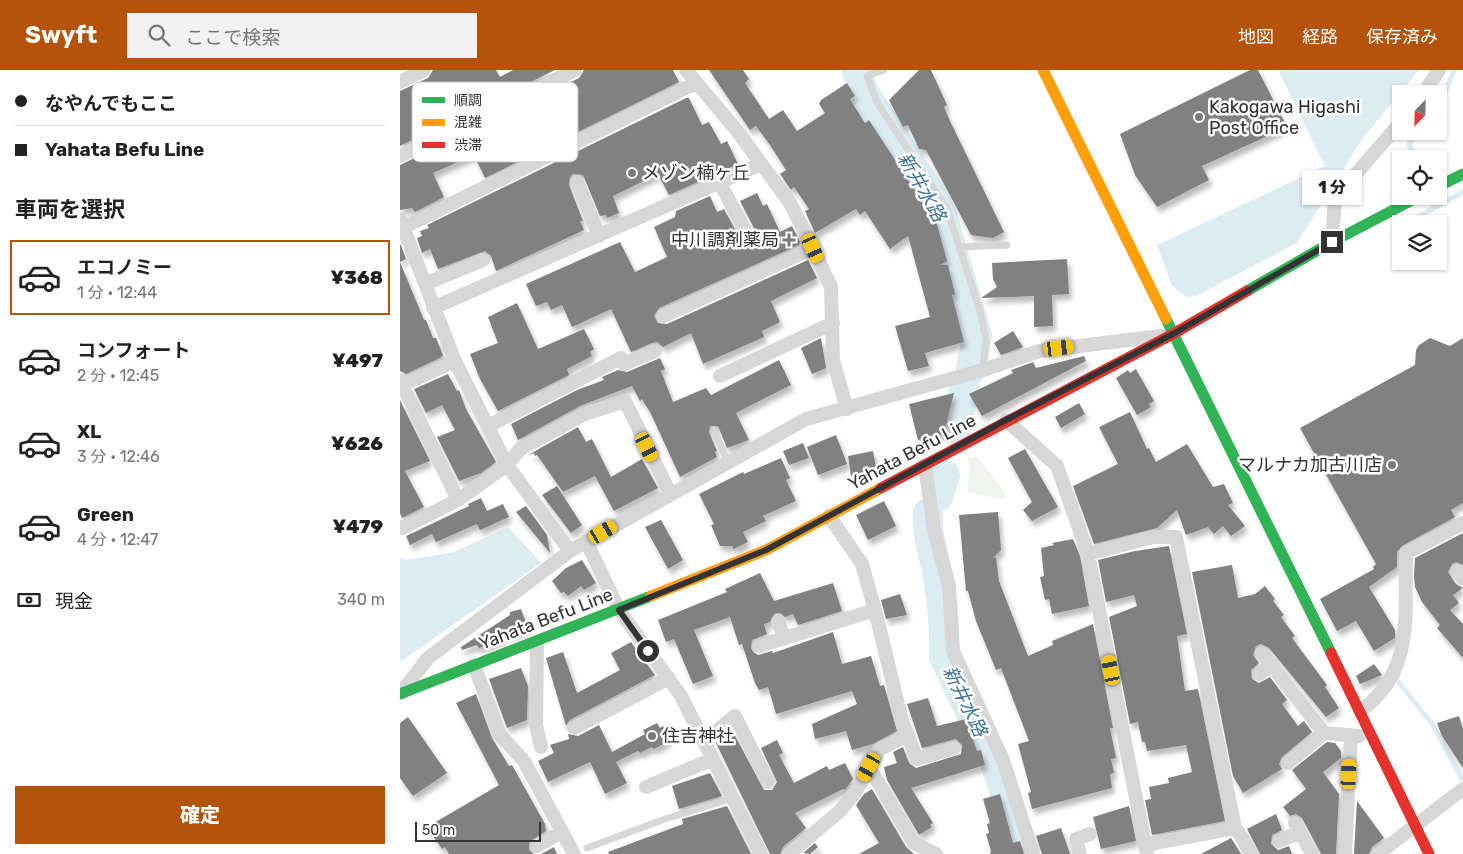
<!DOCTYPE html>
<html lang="ja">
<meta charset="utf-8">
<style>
body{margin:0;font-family:Rubik,"Noto Sans JP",sans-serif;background:#f2f2f2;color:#222;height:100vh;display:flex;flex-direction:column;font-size:19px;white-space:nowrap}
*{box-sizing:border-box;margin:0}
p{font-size:16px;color:#767676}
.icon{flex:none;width:28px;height:28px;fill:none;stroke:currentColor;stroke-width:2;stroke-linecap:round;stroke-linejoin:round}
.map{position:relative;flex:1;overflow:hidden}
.details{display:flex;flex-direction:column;background:#fff;width:400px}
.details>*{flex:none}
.guide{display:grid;align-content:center;height:110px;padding:0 15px;background:#fff}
.needle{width:32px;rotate:203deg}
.tools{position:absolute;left:992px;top:15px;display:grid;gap:10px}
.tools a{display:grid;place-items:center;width:55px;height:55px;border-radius:0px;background:#fff;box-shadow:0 1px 4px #0004;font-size:25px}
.scale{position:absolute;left:15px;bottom:12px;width:126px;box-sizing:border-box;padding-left:5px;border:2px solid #333;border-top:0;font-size:14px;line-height:18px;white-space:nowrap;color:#333;-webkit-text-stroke:4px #fff;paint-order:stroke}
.end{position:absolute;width:22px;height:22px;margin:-11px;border:6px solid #333;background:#fff;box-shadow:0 0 0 2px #fff}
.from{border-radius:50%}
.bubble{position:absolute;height:35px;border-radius:0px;background:#fff;box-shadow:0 1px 4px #0004;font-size:16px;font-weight:800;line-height:35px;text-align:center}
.car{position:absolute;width:15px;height:30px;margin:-15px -8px;border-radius:6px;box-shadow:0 0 4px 1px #0007;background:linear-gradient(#f5c518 24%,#345 0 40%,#f5c518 0 76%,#345 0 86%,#f5c518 0)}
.guide b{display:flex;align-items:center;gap:18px;height:48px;font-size:19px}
.guide b+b{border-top:1px solid #e0e0e0}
.guide i{width:12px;height:12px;background:#222}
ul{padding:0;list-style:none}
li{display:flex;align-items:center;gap:15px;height:75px;margin:0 10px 8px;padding:0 5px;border:2px solid transparent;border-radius:0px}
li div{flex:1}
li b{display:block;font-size:19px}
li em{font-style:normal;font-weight:800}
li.active{border-color:#b45309}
li>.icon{width:45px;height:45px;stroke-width:1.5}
h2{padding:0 15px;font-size:22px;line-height:60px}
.pay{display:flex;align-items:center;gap:12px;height:55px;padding:0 15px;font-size:19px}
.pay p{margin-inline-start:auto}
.cta{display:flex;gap:10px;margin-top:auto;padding:10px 15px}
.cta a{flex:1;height:58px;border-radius:0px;background:#b45309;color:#fff;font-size:20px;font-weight:800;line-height:58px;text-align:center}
header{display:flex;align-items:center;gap:30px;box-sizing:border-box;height:70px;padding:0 25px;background:#b45309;color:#fff}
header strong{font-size:24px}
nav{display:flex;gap:28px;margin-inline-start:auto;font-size:18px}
.search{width:350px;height:45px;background:#f2f2f2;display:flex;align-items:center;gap:12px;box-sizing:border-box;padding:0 18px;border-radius:0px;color:#767676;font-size:19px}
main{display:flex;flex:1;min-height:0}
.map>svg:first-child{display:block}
</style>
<header>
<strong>Swyft</strong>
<div class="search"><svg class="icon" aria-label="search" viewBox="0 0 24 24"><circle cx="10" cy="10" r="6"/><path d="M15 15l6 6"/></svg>ここで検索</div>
<nav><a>地図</a><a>経路</a><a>保存済み</a></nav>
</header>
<main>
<section class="details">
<div class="guide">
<b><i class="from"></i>なやんでもここ</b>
<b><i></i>Yahata Befu Line</b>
</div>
<h2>車両を選択</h2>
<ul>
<li class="active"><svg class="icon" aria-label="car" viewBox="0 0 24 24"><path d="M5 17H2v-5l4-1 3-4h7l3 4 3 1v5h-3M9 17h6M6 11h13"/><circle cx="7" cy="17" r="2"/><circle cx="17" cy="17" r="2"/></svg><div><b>エコノミー</b><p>1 分 · 12:44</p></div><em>¥368</em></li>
<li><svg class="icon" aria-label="car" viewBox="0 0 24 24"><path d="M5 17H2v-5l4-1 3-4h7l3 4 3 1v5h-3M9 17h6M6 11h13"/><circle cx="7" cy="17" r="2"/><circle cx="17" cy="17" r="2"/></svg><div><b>コンフォート</b><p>2 分 · 12:45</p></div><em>¥497</em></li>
<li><svg class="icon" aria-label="car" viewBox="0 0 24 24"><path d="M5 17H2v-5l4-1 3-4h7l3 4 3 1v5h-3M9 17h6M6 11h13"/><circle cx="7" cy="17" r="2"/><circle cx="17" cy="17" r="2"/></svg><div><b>XL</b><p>3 分 · 12:46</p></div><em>¥626</em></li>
<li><svg class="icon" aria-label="car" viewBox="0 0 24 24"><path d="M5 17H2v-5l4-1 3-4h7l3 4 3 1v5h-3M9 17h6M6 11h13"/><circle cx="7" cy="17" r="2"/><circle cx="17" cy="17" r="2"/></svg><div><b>Green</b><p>4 分 · 12:47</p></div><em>¥479</em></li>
</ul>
<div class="pay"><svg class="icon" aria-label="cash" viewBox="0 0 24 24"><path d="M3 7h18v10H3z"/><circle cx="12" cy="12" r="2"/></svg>現金<p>340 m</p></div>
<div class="cta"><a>確定</a></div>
</section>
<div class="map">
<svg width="1063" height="784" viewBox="0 0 1063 784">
<defs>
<filter id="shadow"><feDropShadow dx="3" dy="5.5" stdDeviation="2.5" flood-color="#0004"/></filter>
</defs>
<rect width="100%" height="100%" fill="#fff"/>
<path fill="#f1f5ed" d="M576,386L607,425L603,430L567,422L570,398L568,389Z"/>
<path fill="#ddebf3" d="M878,0H1019L962,69L897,173L796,226L787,227L772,216L757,175L925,96Z
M108,457L141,493L0,592V488L7,490L54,482Z"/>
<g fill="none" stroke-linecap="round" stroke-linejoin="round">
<path stroke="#ddebf3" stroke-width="5" d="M1039,36L1054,0
M1016,89L1009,74L1018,61
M1005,154L1063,122
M996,159L1001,156
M998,605L996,609L1033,655L1062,709"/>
<path stroke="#ddebf3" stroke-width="30" d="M457,0L463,21L532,126L542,145L577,266L571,300
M555,360L564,320
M538,427L545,405
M528,443C526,462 533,482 537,501C542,529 545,559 544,587L594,690L625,784"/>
</g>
<path fill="#818181" filter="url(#shadow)" d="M33,0H96L100,7L113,0H155L0,76V21L28,8Z
M184,0H273L279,12L85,108L74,85L33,103L44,127L15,142L12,138L0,140V95L179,8Z
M309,0H343L349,9L345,13L369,49L383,40L397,61L425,43L419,34L421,30L447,13L455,26L450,29L465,53L469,50L537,154L547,191L540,195H548L555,224L552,225L564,272L525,283L529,296L508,301L495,256L530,247L508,166L490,179L465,141L460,145L456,139L415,163L405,141L409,139L394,117L391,120L380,104L386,100L370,75L356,56L350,60Z
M519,0H531L547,35L544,37L550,51L604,162L593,168L571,165L526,80L519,79L508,55L503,57L489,30Z
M850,0H858L887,57L802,96L809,110L757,137L735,105L720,64Z
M286,28H289L302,55L309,52L321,74L327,71L338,94L269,125L258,104L213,126L219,143L207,148L206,145L200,146L183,105L173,104L170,107L169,115L183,151H180L184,160L96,201L91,186L85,181L38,199L30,179L22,183L17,168L22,166L20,161L29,158L27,155Z
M357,123L363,136L367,134L380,162L392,156L400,172L399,175L259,238L254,246L258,253L267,254L408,190L417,208L371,231L380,252L362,261L364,267L303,294L291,263L263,277L257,272L252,273L231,282L211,239L172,257L162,235L151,240L147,232L136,236L126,214L220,172L235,202L267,187L254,157L275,147L276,141L310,126L317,142L324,139L342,172L345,176H353L357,172V164L340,131Z
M1,175L6,189L0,192V175Z
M667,189L669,224L652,225L653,256L634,257V226L581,228L597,217L593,209L592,193Z
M0,192L24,250H26L33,268H36L43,285L40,288L6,304L0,301Z
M117,233L138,279L184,259L194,279L190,282L192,286L167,299L169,305L98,341L80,309L70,284L98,273L88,247Z
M613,261L623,277L601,285L594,273Z
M421,268L426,298L412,304L401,278Z
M1030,268L1050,276L1063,268V433L1051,440L1055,447L1002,476L997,482V497L969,517L995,560V568L974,581L956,551L937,561L920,529L974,499L973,497L976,494L900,358L1015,295L1016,280L1019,275Z
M684,286L686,291L582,346L569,324L613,303L611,300L633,292L636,298Z
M260,288L265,299L261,301L273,332L306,318L311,325L379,290L391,315L336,343L349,370L327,378L318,356H310L309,362L317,381L315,382L317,387L280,407L251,344L242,329L240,331L232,316L180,336L118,370L111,354L177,320L204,310L202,307L218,300L227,302Z
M736,299L754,331L749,334L751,337L737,345L716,308L728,300L730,303Z
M48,304L57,321L59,320L66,339L96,392L81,403L59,411L37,367L55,360L42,335L26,343L14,319Z
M554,323L544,364L518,370L509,334Z
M0,330L30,391L5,401L24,437L2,448L0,443Z
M679,333L685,344L661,358L655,347Z
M730,342L747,379L749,378L756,392L787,374L813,417L824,414L833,433L828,435L845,456L831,466L823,456L814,464L808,457L786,465L777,440L757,458L694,474L673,416L718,394L699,357Z
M178,357L186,372L192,369L211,407L242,389L258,418L214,441L195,406L163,422L137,385L135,386L134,383L128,385Z
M436,365L447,394L418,405L407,377Z
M403,373L409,388L389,395L383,381Z
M625,379L658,437L632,451L623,440L632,432L608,388Z
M473,381L477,402L451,406L448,386Z
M381,388L390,408L386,410L396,431L363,446L366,451L343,462L348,472L334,479L332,476H320L311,455L314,454L299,424L343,402L344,404Z
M157,416L182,455L171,463L142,425Z
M81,428L87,441L103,434L109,447L80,460L77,454L36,472L32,464L10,475L6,466L69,436L68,434Z
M484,431L496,456L468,470L456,445Z
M126,436L147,465L150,483L116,442Z
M598,442L601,480L593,488L596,487L599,511L628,586L653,575L652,571L693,554L713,658H710L716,688L711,689L714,703L710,704L712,718L632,739L628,723L631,722L618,674L629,671L601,598L596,600L576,551L568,521H566L559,445Z
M261,450L283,490L268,499L245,457Z
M1063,463V495L1056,492L1052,494L1048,502L1056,514L1063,518L1053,525L1059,533L1050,540L1063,554V588L1037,558L1040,555L1022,532L1015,517L1014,506L1015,488Z
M673,469L680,486L689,536L652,544L649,529L645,530L640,507L644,506L641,478L654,475L652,473Z
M769,476L787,564L777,566L785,621L798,619L825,751L752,765L745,730L751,729L749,717L769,713L768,708L792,702L786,675L747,681L745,672H742L738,652L730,654L709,547L737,536L734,525L706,532L698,490L735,481Z
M182,490L196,513L184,520L181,516L168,526L164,522L161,523L152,511L166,498Z
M832,495L838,528L855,524L865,516L875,529L873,531L884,545L881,547L895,566L892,568L927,615L925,617L939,638L926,647L869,578L861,574L856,576L853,585L859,593L851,600L852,609L859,613L870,607L887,630L882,634L898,656L904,651L912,662L882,687L879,694L882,699L843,723L833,706L792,502Z
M360,503L374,531L433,513L442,541L398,555L393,544L385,547L380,543H375L370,552L364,554L367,564L352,570L351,578L353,582L358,585L372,581L373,583L433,562L442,594L471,586L480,616L484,615L497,661L473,674L452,680L446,661L415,669L412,654L457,634L452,621L376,644L368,617L359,620L355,613L342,574L339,575L330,547L294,560L313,606L293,614L274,569L266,572L258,550L327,522L325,519Z
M500,524L507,545L486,549L481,530Z
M121,539L128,559L98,569L99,571L79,578L77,575L62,580L61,577L110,545V542Z
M231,572L255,605L170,650L166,656L146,588L163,582L177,623L220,600L211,583Z
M974,594L982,605L960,614L956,606Z
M121,598L128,616L127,650L107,658L89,609Z
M76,624L92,668L109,696L112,695L145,754L146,761L129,772V780L134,784H49L45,777L42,779L27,757L99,715L56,633Z
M528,628L537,656L566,649L577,681L581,680L585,695L511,718L533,753L530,755L532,757L519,765L487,710L484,697L497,693L493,682L503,677L509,693L516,698L561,684L562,675L556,669L522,678L507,634Z
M1059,646L1063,659V698L1042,666L1037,653Z
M8,647L47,703L13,726L0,708V653Z
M257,653L260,658L263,656L269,671L254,679L252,677L240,683L238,681L216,692L227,713L205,724L190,692L148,712L138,691L154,683L150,675L169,669L168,664L178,666L199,655L212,682L245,664L243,660Z
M332,660L364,720H372L377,712L361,678L377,670L383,683L379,685L394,713L427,696L429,700L445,693L453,709L445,720L443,719L395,743L406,758L383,777L380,784H370L316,673Z
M927,672L935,673L941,681V688L923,702L939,724L936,784H921L902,748L896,744L890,746L883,737L906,719L892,700Z
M310,703L322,726L279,739L272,716Z
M472,719L506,777L514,784H459L479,773L456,735L464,724Z
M600,724L613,773L620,771L624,784H590L591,781L586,764L589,763L587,754L590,753L583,729Z
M957,731L984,768L972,777L969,784H954Z
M327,736L351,784H209L208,782L283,754L282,749Z
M729,736L736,771L701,779L693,747Z
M876,744L882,760L872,765L871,774L878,780L889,776L892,784H860L847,759Z
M661,758L670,784H642L636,766Z
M831,768L841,784H801Z
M415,773L418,777L410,784L403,783Z
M154,777L157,784H140H141Z"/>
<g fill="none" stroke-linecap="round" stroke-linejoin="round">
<path stroke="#d7d7d7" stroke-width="7" d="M484,0L467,6L478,34L547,139L580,241L586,269L583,300
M559,177L607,175
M314,360L328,393
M187,778L265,749L333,728"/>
<path stroke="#d7d7d7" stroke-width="14" d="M286,0L338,62L390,133L413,178L431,217L433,290L447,339
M0,12L24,0
M1023,24L1039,0
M0,86L175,0
M177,112L199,166
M320,113L349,168
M0,149L55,291L107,395L170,481
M4,157L296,13
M932,172L935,128L1001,52
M25,214L83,190
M33,238L361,94
M263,246L413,178
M320,306L433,253
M0,310L58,430
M0,316L55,291
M606,350L657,396L688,484L747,784
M88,356L221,288L224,294L255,281
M525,395L534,460L549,516L553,581L603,690L633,784
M429,446L462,494L475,540L502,651L517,689L554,678
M0,457L2,458L58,430L107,395L120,379L184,344L225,331L270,423
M186,471L219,540L281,626L361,784
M688,484L753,467H776L835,758L841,766L851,784
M1057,501L1063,509
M378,551L384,568
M137,572L136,655L141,677
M359,576L475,540
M862,583L924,663
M74,595L100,665L124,691L174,784
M859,604L872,595
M1,623L28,588L170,481L406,349L583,300L639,281L761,266
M960,641C1016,601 1004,544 1006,483L1063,453
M174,658L269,608
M304,671L335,646L368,712
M888,693L924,663L959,666
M469,697L514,773L536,784
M246,717L313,689
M895,753L912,784
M879,771L900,762
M744,775L835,758
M137,776L162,762
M389,784L440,741L456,721L480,679L508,665
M680,784L676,769L690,764
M945,784L951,665
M978,784L1063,719"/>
<path stroke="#30b455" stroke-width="11" d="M1039,116L1063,104
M847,221L932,172L1020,126
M766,249L931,583
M0,624L251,526"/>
<path stroke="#ff9f0a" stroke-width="11" d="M643,0L766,249
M251,526L366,480L481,418"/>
<path stroke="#e5322d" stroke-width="11" d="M481,418L773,264L847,221
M931,583L1029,784"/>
</g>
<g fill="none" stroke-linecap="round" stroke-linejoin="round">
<path stroke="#333" stroke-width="6" d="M248,581L219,540L366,480L606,350L773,264L932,172"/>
</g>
<g fill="#7a7a7a" stroke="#fff" stroke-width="2">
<circle cx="799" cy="47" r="5"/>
<circle cx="232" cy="103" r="5"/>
<path d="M386.5 162.5h5v5h5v5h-5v5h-5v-5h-5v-5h5z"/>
<circle cx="992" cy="395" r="5"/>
<circle cx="252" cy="666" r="5"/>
</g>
<g text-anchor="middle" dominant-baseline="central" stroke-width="5" stroke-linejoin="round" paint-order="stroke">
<g font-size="18" fill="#333" stroke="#fff" text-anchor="start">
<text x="809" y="37">Kakogawa Higashi<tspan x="809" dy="21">Post Office</tspan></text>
<text x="242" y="103">メゾン楠ヶ丘</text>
<text x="379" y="170" text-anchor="end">中川調剤薬局</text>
<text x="982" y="395" text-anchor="end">マルナカ加古川店</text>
<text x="262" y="666">住吉神社</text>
</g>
<g font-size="18" fill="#333" stroke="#fff">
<text transform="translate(512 382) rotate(-28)">Yahata Befu Line</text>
<text transform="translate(146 549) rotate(-21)">Yahata Befu Line</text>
</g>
<g font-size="19" font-style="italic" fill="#3f7597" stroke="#fff">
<text transform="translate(522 117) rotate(60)">新井水路</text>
<text transform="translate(565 631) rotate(64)">新井水路</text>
</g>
</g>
<rect x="12" y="12" width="166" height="80" rx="8" fill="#fff" stroke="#c2c2c2" stroke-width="1"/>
<rect x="22" y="27" width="23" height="6" fill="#30b455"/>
<rect x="22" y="49" width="23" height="7" fill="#ff9f0a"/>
<rect x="22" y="72" width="23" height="6" fill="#e5322d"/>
<g font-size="14" fill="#333">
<text x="54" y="35">順調</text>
<text x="54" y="57">混雑</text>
<text x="54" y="80">渋滞</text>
</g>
</svg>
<div class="tools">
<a><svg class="needle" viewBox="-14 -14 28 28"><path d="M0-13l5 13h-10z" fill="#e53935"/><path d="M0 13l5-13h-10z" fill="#767676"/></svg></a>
<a><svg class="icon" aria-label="locate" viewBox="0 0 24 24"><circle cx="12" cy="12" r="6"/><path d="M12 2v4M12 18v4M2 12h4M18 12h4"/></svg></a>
<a><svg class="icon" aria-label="layers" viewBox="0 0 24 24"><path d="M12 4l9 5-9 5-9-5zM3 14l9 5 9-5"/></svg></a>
</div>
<div class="scale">50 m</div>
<i class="end from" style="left:248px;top:581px"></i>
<i class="end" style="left:932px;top:172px"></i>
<div class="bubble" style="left:902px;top:100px;width:60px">1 分</div>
<i class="car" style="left:413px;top:178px;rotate:156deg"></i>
<i class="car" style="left:659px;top:278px;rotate:83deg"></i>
<i class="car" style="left:247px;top:377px;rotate:153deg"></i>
<i class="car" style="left:203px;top:462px;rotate:60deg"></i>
<i class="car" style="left:711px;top:600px;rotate:349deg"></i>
<i class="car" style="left:469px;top:697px;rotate:209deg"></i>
<i class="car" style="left:949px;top:704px;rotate:3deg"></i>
</div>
</main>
